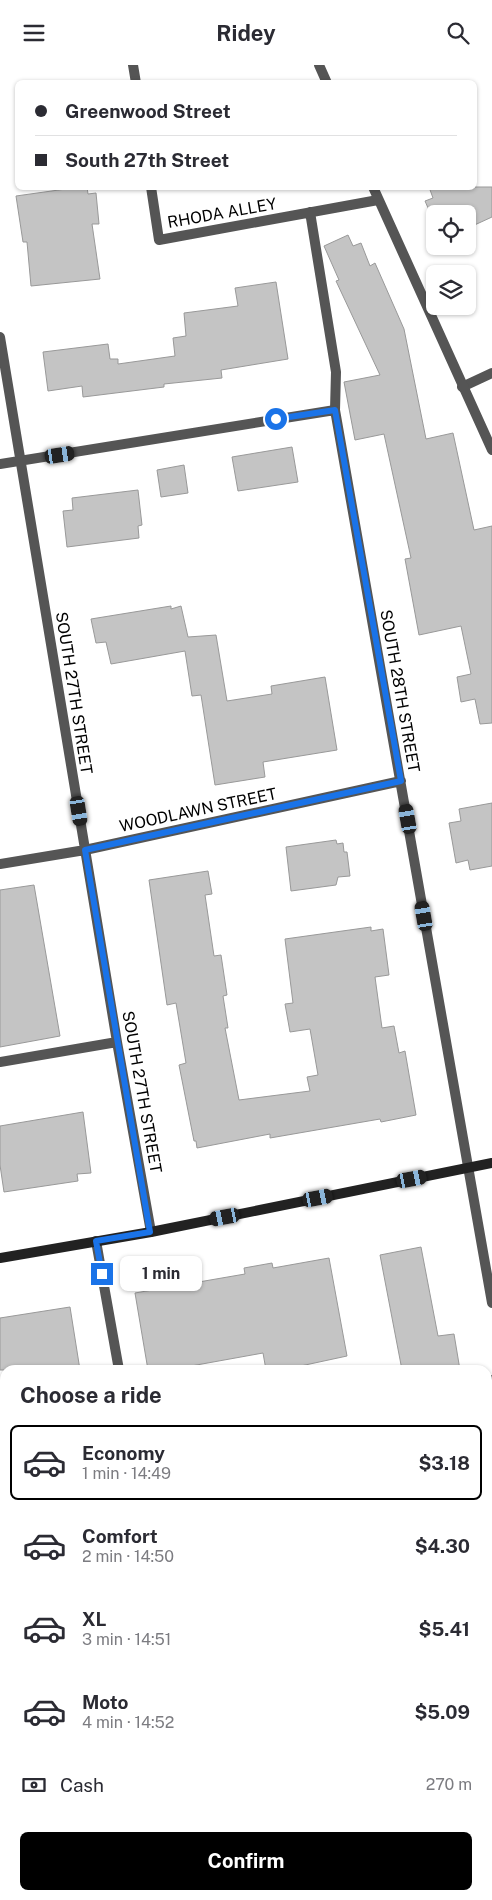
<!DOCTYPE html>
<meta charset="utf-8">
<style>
body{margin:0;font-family:"Public Sans",sans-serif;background:#f2f2f3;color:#2b2b33;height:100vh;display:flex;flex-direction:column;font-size:19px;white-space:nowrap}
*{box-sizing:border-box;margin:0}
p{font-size:16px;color:#7c7c81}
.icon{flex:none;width:28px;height:28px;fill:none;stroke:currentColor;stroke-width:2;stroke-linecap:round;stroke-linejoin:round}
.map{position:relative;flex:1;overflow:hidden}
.drawer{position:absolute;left:0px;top:1300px;width:492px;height:535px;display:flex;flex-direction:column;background:#fff;border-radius:15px 15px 0 0;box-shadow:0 1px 4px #0004}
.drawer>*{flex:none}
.hud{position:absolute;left:15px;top:15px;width:462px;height:110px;border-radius:8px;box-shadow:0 1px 4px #0004;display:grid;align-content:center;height:110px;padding:0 20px;background:#fff}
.buttons{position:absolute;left:426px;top:140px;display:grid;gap:10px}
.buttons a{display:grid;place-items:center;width:50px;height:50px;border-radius:8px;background:#fff;box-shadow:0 1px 4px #0004;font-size:25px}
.end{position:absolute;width:22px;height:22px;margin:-11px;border:6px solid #1a73e8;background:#fff;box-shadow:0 0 0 2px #fff}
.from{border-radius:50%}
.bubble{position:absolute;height:35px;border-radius:8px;background:#fff;box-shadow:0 1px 4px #0004;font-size:16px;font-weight:700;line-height:35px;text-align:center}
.car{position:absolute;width:15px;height:30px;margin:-15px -8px;border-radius:6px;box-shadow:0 0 4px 1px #0007;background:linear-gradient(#222 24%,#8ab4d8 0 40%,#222 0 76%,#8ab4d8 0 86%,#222 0)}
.hud b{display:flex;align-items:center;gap:18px;height:48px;font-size:19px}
.hud b+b{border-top:1px solid #e1e1e2}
.hud i{width:12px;height:12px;background:#2b2b33}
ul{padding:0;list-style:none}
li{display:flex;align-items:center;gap:15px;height:75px;margin:0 10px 8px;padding:0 10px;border:2px solid transparent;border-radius:8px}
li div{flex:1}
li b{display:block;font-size:19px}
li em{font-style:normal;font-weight:700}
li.active{border-color:#000}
li>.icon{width:45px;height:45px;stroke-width:1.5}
h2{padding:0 20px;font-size:22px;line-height:60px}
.pay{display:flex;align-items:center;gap:12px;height:55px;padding:0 20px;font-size:19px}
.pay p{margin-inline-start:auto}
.primary-button{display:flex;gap:10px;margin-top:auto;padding:10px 20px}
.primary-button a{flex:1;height:58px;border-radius:8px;background:#000;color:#fff;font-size:20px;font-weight:700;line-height:58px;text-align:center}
header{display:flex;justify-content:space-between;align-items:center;height:65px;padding:0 20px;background:#fff;font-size:22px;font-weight:700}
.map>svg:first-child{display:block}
</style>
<header><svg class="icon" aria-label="menu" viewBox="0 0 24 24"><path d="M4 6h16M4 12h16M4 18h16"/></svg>Ridey<svg class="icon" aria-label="search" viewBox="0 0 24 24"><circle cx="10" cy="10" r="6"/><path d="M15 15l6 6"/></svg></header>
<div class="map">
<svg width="492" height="1835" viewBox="0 0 492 1835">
<rect width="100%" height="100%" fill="#fff"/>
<path fill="#c4c4c4" stroke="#999" d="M80,122H87L88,129L96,128L99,159H92L100,214L31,221L27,177H23L16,131Z
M429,122H492V152L468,163V149H435V159L425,136L433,133Z
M348,170L353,181L361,178L370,201L375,198L404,264L426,374L453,368L474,465L492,461V658L480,659L475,634L461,637L457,612L471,609L461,561L419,570L405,494L411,493L384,369L355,375L344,317L380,310L336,216L339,215L324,181Z
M276,217L288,294L221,305L222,313L164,319V322L83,332L82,321L48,326L43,287L108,279L110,294H118V299L175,291L173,273L186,271L184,248L238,241L235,223Z
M292,382L298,417L238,426L232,392Z
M184,400L188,428L161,432L157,405Z
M138,425L142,460L138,461L139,473L67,482L63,446L73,445L72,433Z
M171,541V544L181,541L188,572L216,570L227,636L272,629L271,621L325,612L337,685L263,697L265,712L215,720L201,630L192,631L185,586L111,599L106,577L96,578L91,554Z
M492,738V801L470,805L468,795L456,798L449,758L461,756L459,744Z
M336,775L337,779L343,778L344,787H347L350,811L338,812L336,820L291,826L286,782Z
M208,806L212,829L205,830L214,891L221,890L227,930L223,931L228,963H225L239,1035L310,1026L307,1012L318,1010L310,964L290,967L285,939L293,938L285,874L371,862V866L383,864L389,910L375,912L382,963L394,961L399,988L405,986L416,1050L381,1057L380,1054L270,1073V1069L197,1083L196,1076H194L179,1000L186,998L176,938L167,940L149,815Z
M34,820L60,971L0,982V825Z
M83,1047L91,1108L77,1109L78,1116L4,1127L0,1100V1061Z
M421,1182L438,1271L454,1269L460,1305H402L380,1190Z
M329,1193L347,1291L296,1302L297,1305H266L263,1288L191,1301V1305H148L135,1228L245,1209L244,1203L272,1198L273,1203Z
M70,1242L80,1305H0V1253Z"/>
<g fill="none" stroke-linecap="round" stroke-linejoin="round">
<path stroke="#555" stroke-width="10" d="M133,0L136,18
M151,122L159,175L378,135
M310,147L336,307L335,345
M0,1593L5,1592"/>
<path stroke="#555" stroke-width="10" d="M0,272L117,977L151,1167
M462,322L492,308
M0,399L335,345L492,1238
M0,799L85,785L401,716
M0,997L117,977
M96,1176L119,1305
M488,1317L492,1315
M0,1397L5,1396"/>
<path stroke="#555" stroke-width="10" d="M319,0L327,18
M373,122L492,385"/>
<path stroke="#222" stroke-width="10" d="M0,1193L151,1167L492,1098"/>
<defs>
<path id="rail" d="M488,1679L492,1677
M488,1720L492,1718
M87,1835L100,1830
M182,1835L195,1830"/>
</defs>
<use href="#rail" stroke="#000" stroke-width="5.5"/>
<use href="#rail" stroke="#fff" stroke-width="4" stroke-dasharray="11" stroke-linecap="butt"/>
</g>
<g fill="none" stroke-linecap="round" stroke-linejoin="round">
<path stroke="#1a73e8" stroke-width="6" d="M102,1209L96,1176L150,1167L85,785L401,716L335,345L276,354"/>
</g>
<g text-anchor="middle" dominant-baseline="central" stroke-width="5" stroke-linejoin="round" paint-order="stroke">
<g font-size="16" fill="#000" stroke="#fff">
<text transform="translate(222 148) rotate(-10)">RHODA ALLEY</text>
<text transform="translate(400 626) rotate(80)">SOUTH 28TH STREET</text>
<text transform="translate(74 628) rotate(81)">SOUTH 27TH STREET</text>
<text transform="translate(198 745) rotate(-12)">WOODLAWN STREET</text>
<text transform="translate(142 1027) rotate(80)">SOUTH 27TH STREET</text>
</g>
</g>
</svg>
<div class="buttons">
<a><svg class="icon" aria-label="locate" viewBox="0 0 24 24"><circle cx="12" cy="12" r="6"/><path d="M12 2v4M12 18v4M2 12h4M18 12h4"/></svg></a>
<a><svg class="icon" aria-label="layers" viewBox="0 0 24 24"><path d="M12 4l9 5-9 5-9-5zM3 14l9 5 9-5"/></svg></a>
</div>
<i class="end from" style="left:276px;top:354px"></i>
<i class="end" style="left:102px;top:1209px"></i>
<div class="bubble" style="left:120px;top:1191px;width:82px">1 min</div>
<i class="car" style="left:60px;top:390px;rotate:81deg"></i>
<i class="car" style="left:79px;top:746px;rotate:171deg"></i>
<i class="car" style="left:408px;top:754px;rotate:350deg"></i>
<i class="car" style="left:424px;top:851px;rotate:350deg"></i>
<i class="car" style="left:412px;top:1114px;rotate:79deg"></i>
<i class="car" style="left:318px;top:1133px;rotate:79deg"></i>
<i class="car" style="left:225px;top:1152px;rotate:259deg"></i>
<div class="hud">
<b><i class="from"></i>Greenwood Street</b>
<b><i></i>South 27th Street</b>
</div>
<section class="drawer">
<h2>Choose a ride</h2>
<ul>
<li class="active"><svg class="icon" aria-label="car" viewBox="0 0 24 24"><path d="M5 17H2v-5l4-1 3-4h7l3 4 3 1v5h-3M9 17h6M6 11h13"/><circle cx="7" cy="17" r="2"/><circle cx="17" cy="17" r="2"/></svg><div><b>Economy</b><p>1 min · 14:49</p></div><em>$3.18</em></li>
<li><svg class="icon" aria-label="car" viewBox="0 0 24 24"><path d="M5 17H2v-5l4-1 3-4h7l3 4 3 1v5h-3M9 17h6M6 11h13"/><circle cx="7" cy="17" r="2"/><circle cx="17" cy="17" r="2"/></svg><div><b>Comfort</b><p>2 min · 14:50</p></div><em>$4.30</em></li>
<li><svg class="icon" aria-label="car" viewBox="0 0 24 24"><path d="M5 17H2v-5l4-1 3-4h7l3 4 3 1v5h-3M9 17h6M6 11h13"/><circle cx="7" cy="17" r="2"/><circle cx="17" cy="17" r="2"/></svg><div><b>XL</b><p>3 min · 14:51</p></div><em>$5.41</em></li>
<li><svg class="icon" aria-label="car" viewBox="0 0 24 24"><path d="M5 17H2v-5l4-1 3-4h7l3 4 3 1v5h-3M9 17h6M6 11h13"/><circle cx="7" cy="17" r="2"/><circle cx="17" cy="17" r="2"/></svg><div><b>Moto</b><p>4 min · 14:52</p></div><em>$5.09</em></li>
</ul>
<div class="pay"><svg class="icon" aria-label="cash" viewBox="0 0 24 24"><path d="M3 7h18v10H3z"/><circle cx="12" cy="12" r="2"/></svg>Cash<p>270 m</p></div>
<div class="primary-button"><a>Confirm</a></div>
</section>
</div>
